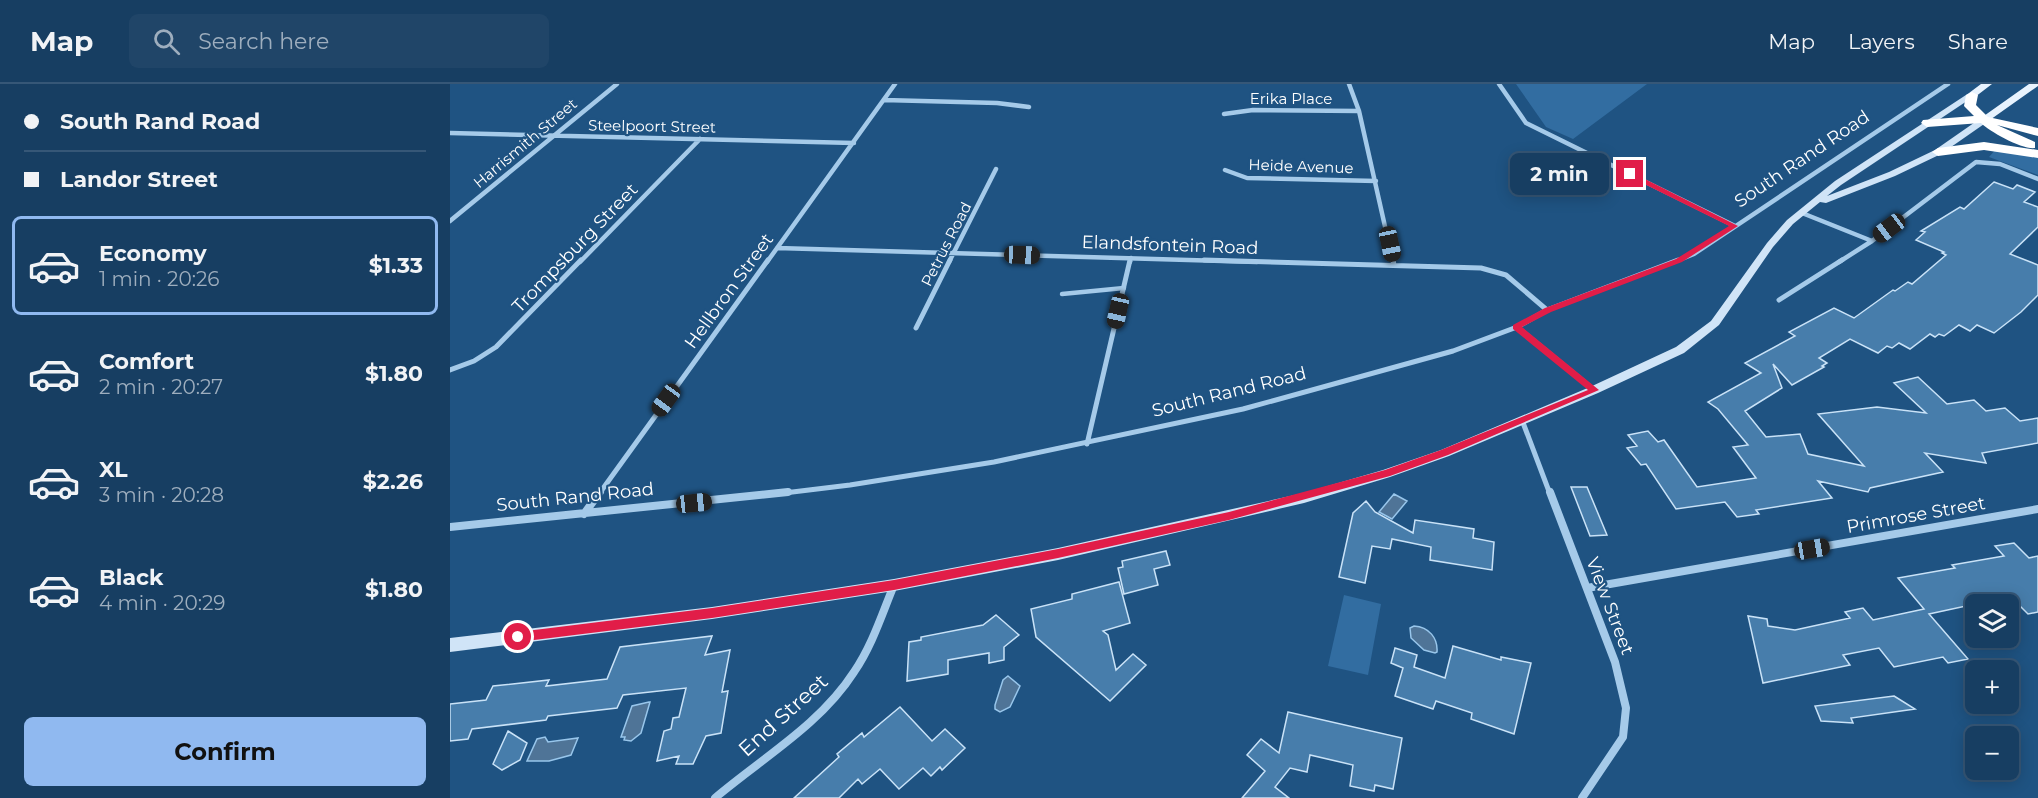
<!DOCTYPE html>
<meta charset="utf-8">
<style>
body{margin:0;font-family:Montserrat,sans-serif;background:#204568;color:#f1f3f6;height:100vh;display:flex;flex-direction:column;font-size:22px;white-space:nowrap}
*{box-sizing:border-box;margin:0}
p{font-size:20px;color:#9eaebe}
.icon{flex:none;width:33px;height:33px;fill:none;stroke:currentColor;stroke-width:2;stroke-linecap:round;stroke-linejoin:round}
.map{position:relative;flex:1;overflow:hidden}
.drawer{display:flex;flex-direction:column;background:#173e62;width:450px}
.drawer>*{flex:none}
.banner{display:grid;align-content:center;height:132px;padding:0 24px;background:#173e62}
.controls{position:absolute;left:1515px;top:510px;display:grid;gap:12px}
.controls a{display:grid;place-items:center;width:54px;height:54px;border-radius:9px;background:#173e62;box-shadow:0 3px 15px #0003,0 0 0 2px #365777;font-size:30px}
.end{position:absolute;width:27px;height:27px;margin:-14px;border:8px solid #e11d48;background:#fff;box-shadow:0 0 0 3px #fff}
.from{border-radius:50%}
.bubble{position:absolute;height:42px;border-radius:9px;background:#173e62;box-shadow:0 3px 15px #0003,0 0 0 2px #365777;font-size:20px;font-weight:700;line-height:42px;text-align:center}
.car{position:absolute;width:18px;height:36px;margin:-18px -9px;border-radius:8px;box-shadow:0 0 4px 2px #0007;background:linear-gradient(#222 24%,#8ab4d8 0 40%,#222 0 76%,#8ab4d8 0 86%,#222 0)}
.banner b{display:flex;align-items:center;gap:21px;height:57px;font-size:22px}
.banner b+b{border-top:2px solid #365777}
.banner i{width:15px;height:15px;background:#f1f3f6}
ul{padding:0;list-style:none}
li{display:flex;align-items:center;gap:18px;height:99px;margin:0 12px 9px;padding:0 12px;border:3px solid transparent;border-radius:9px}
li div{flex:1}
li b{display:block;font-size:22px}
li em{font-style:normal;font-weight:700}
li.selected{border-color:#90b9f0}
li>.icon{width:54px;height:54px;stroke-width:1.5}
.primary-button{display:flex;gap:12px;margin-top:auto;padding:12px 24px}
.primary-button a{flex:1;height:69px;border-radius:9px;background:#90b9f0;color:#111;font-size:24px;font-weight:700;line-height:69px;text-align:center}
header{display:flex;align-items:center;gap:36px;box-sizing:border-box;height:84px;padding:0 30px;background:#173e62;border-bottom:2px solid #365777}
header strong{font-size:28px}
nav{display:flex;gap:33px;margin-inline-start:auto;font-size:21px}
.search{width:420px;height:54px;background:#204568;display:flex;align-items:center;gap:15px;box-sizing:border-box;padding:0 21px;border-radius:9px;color:#9eaebe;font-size:22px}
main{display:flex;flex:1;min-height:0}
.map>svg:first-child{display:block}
</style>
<header>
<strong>Map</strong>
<div class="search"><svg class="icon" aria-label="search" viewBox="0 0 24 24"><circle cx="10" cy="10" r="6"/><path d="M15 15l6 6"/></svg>Search here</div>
<nav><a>Map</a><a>Layers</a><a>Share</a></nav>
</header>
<main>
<section class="drawer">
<div class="banner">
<b><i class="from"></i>South Rand Road</b>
<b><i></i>Landor Street</b>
</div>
<ul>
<li class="selected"><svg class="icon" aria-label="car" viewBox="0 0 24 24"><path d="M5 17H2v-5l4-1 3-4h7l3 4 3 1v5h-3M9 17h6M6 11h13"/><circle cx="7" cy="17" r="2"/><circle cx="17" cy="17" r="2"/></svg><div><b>Economy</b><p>1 min · 20:26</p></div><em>$1.33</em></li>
<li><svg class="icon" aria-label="car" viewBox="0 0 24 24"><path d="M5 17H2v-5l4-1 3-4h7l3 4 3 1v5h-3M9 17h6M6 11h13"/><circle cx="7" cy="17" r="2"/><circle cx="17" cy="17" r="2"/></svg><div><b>Comfort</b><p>2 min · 20:27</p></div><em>$1.80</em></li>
<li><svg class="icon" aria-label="car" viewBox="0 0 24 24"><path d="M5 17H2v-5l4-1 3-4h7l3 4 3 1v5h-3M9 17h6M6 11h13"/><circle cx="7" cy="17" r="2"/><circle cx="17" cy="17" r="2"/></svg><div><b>XL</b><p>3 min · 20:28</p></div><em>$2.26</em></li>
<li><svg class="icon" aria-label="car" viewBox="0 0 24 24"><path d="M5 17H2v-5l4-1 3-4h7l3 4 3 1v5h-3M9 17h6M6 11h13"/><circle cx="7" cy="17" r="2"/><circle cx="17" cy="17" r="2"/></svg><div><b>Black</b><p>4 min · 20:29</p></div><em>$1.80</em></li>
</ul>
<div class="primary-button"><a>Confirm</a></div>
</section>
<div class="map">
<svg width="1588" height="714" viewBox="0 0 1588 714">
<rect width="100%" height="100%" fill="#1f5382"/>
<path fill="#326da1" d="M1066,0H1197L1123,55L1096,43Z
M1547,64L1588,71V91L1539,73Z
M894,511L931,520L918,591L878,582Z"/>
<path fill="#4f7497" stroke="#98c6eb" stroke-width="1.5" d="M944,410L957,417L942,435L929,428Z
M964,542C979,543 988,554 987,568L985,569L974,566L961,554L960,544Z
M558,592L570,602L560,623L550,628L545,625V621L553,596Z
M199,618H200L191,649L181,657L174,656L175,653H171L182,622Z
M95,653L98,658L128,654L121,671L99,677H77L87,655Z"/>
<path fill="#477dab" stroke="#c9e2f7" stroke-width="1.5" d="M1544,98L1563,105L1567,101L1585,108L1574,118L1588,123V143L1560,170L1588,181V211L1571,228L1544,249L1527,241L1520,247L1509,241L1494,252L1489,250L1485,253L1480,250L1460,265L1449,259L1442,264L1437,262L1428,269L1400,255L1369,274L1377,279L1372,282L1374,283L1342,301L1323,280L1332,304L1295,327L1316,353L1350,350L1358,370L1414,382L1368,330L1427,323L1476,329L1444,299L1468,293L1497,320L1524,316L1536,327L1555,324L1570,337L1588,334V359L1532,369L1536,379L1475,369L1493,388L1420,404L1418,408L1368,397L1382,414L1306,426L1309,430L1287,433L1275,418L1226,425L1196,380L1191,381L1177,364L1187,362L1178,351L1198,347L1208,358L1214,356L1247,403L1306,394L1283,363L1298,361L1268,325L1258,318L1311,289L1295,279L1345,252L1339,248L1384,224L1404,234L1443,206L1445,207L1458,198L1462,200L1496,171L1492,169L1494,168L1466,156L1475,148L1471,147L1510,123L1514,125Z
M1121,403H1137L1157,451L1140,452Z
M916,417L925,428L963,449L965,436L1024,445L1023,454L1044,458L1042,486L980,476L981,463L942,455L940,465L922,462L915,499L889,493L903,429Z
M1564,459L1579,474L1588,472V528L1578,530L1570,522L1558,524V520H1543L1539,517L1479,530L1518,575L1498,579L1493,573L1444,583L1429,564L1393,571L1400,581L1313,599L1298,532L1317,535L1318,542L1345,546L1400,534L1395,528L1413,524L1423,536L1474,525L1448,494L1505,484L1502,481L1554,472L1545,462Z
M716,467L720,481L704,485L708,501L674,510L668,484L673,483L672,477Z
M669,498L680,539L653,547L658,551L666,586L683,570L696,581L660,617L586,553L581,525L622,515V510Z
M546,531L569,551L554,563V576L539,579V569L498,576V590L457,597L459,558L471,556V553L533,541Z
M262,552L255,571L280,566L272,608L278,607L271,649L256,652L243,680H226L229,672L207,677L214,647L221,645L223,634L229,633L236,604L173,611L167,624L98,632L96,636L22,645L18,655L0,657V620L36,616L43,602L99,596L96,602L157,595L170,563Z
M1003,562L1051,576V573L1081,579L1064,650L1021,635L1022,629L986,617L983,625L945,612L953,584L941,579L945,564L967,571L964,583L995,594Z
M1444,612L1465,625L1401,634L1403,639L1371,637L1365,622Z
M450,623L482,657L495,645L515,664L492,686L490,683L481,692L473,684L449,705L430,685L412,700L408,695L389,714H344L389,673L387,670L412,649L414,653Z
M838,628L952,654L943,705L925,701L924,707L900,702L903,681L860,671L857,688L840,684L825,703L839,714H792L815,687L797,671L811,655L829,669Z
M58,647L77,659L70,676L52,686L43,680Z"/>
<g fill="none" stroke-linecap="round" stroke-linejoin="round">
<path stroke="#a5cae9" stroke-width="4.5" d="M612,210L674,204"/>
<path stroke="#a5cae9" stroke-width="4.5" d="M899,0L909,27L943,178
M1049,0L1076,39L1285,142
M434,16L547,19L579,23
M774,30L803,26L909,27
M0,49L404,59
M775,86L797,94L926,97
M1352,129L1422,157
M0,137L167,0
M327,164L807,178
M130,178L250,55
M317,178L445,0
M499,178L546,85
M680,178L681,174
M1224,178L1244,170L1498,0
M1389,178L1422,157L1526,78L1550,80L1588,95"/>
<path stroke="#a5cae9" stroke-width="5" d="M754,176L1031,184L1056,191L1097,226
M943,176L944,181
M1329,216L1392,176
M1067,243L1144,306
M466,244L500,176
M0,286L24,277L46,263L131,176
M1072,336L1100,410
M637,360L680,176
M149,410L318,176
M326,410L400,401L544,378L793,325L1003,267L1067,243L1097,226L1228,176"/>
<path stroke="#a5cae9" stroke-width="8" d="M1100,408L1165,578L1176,624L1173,653L1132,714
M134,430L150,408
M0,443L338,408
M1137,504L1588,425
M265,714C312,674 370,641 404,588C422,562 432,530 444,501"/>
<path fill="#d0e4f7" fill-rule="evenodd" d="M1519,9L1526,11L1391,101L1377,112L1439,88L1485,66L1531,34H1537V38L1491,70L1445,92L1376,119L1370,118L1343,140L1323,163L1269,241L1234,269L1148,309L999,372L940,393L854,419L608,476L444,507L262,535L0,568V554L262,523L444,495L608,464L854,409L933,386L991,366L1140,303L1226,263L1261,237L1317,159L1337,136L1385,97Z"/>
<path fill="#e8f3fe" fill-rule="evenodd" d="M1531,0H1542L1525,13H1519V9Z
M1579,0H1588V2L1537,38H1531V34Z"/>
<path fill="#fff" fill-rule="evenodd" d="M1522,8L1528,11L1526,21L1538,33L1588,44V52L1547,41L1585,58V64C1573,66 1540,48 1531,39L1477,43L1471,39L1473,36L1524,32L1514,22L1516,11Z
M1534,58L1588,66V74L1534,66L1488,72L1482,68L1488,64Z"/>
</g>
<path fill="#e11d48" d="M1178,89H1183L1288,142L1232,178L1101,228L1072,243L1149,306L998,371L940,392L779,436L608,474L444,506L262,534L68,558L62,553L68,548L262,524L444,496L608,465L779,428L935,386L991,366L1138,306L1063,245V241L1095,224L1226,175L1279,142L1178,92Z"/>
<g text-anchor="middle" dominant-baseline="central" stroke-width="4.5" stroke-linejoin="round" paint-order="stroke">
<g font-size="15" fill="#fff" stroke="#1f5382">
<text x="841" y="14">Erika Place</text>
<text transform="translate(202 42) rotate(1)">Steelpoort Street</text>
<text transform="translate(75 59) rotate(-40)">Harrismith Street</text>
<text transform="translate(851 82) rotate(2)">Heide Avenue</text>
<text transform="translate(496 160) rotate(-63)">Petrus Road</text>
</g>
<g font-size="18" fill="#fff" stroke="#1f5382">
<text transform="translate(1352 75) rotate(-34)">South Rand Road</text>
<text transform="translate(720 161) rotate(2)">Elandsfontein Road</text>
<text transform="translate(125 164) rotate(-46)">Trompsburg Street</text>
<text transform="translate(279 207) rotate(-54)">Hellbron Street</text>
<text transform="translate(779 308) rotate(-14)">South Rand Road</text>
<text transform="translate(125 413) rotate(-6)">South Rand Road</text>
<text transform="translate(1466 431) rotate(-10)">Primrose Street</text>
<text transform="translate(1160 522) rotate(69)">View Street</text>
</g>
<g font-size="21" fill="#fff" stroke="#1f5382">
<text transform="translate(333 631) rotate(-42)">End Street</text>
</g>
</g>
</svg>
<div class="controls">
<a><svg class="icon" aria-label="layers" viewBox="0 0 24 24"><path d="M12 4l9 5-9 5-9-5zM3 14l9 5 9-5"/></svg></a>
<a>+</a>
<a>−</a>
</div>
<i class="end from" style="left:68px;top:553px"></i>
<i class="end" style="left:1180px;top:90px"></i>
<div class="bubble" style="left:1060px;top:69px;width:99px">2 min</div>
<i class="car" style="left:1439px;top:144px;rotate:233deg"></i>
<i class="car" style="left:940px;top:160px;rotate:168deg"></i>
<i class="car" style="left:572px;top:171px;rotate:92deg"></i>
<i class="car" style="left:668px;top:227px;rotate:193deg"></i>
<i class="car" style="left:216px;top:316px;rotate:216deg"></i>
<i class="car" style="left:244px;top:419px;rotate:84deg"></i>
<i class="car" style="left:1362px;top:465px;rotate:80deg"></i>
</div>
</main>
